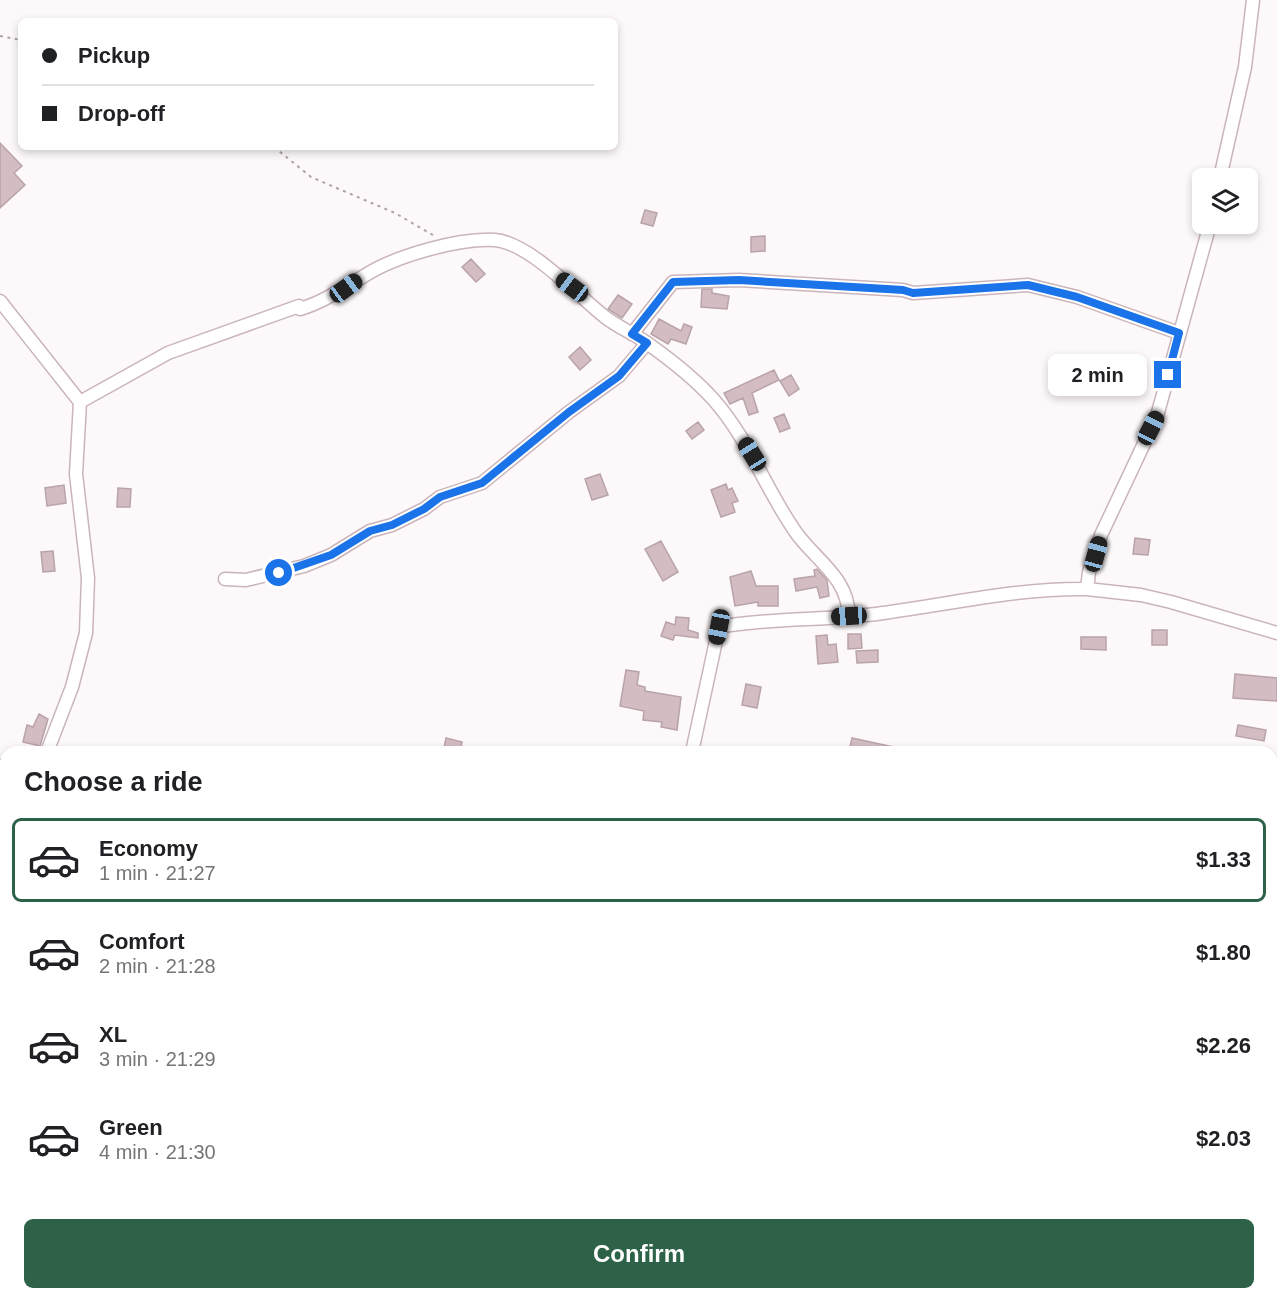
<!DOCTYPE html>
<meta charset="utf-8">
<style>
body{margin:0;font-family:Arial,sans-serif;background:#f6f6f6;color:#202124;height:100vh;display:flex;flex-direction:column;font-size:22px;white-space:nowrap}
*{box-sizing:border-box;margin:0}
p{font-size:20px;color:#757577}
.icon{flex:none;width:33px;height:33px;fill:none;stroke:currentColor;stroke-width:2;stroke-linecap:round;stroke-linejoin:round}
.map{position:relative;flex:1;overflow:hidden}
.side{position:absolute;left:0px;top:746px;width:1278px;height:554px;display:flex;flex-direction:column;background:#fff;border-radius:18px 18px 0 0;box-shadow:0 3px 9px #0003}
.side>*{flex:none}
.hud{position:absolute;left:18px;top:18px;width:600px;height:132px;border-radius:9px;box-shadow:0 3px 9px #0003;display:grid;align-content:center;height:132px;padding:0 24px;background:#fff}
.buttons{position:absolute;left:1192px;top:168px;display:grid;gap:12px}
.buttons a{display:grid;place-items:center;width:66px;height:66px;border-radius:9px;background:#fff;box-shadow:0 3px 9px #0003;font-size:30px}
.end{position:absolute;width:27px;height:27px;margin:-14px;border:8px solid #1a73e8;background:#fff;box-shadow:0 0 0 3px #fff}
.from{border-radius:50%}
.bubble{position:absolute;height:42px;border-radius:9px;background:#fff;box-shadow:0 3px 9px #0003;font-size:20px;font-weight:800;line-height:42px;text-align:center}
.car{position:absolute;width:18px;height:36px;margin:-18px -9px;border-radius:8px;box-shadow:0 0 4px 2px #0007;background:linear-gradient(#222 24%,#8ab4d8 0 40%,#222 0 76%,#8ab4d8 0 86%,#222 0)}
.hud b{display:flex;align-items:center;gap:21px;height:57px;font-size:22px}
.hud b+b{border-top:2px solid #e0e0e0}
.hud i{width:15px;height:15px;background:#202124}
ul{padding:0;list-style:none}
li{display:flex;align-items:center;gap:18px;height:84px;margin:0 12px 9px;padding:0 12px;border:3px solid transparent;border-radius:9px}
li div{flex:1}
li b{display:block;font-size:22px}
li em{font-style:normal;font-weight:800}
li.active{border-color:#2d6248}
li>.icon{width:54px;height:54px;stroke-width:1.5}
h2{padding:0 24px;font-size:27px;line-height:72px}
.action{display:flex;gap:12px;margin-top:auto;padding:12px 24px}
.action a{flex:1;height:69px;border-radius:9px;background:#2d6248;color:#fff;font-size:24px;font-weight:800;line-height:69px;text-align:center}
.map>svg:first-child{display:block}
</style>
<div class="map">
<svg width="1277" height="1298" viewBox="0 0 1277 1298">
<rect width="100%" height="100%" fill="#fdf8f9"/>
<path fill="#d3bdc2" stroke="#b8a3a8" stroke-width="1.5" d="M0,143L22,166L14,173L25,185L0,208Z
M645,210L657,213L653,226L641,223Z
M765,236V251L751,252V237Z
M471,259L485,274L476,282L462,267Z
M702,289H712V293L729,296L727,309L701,307Z
M618,295L632,304L622,318L608,309Z
M659,319L681,331L684,324L692,327L686,344L671,339L668,344L651,334Z
M580,347L591,360L580,370L569,357Z
M774,370L779,380L752,393L758,412L749,415L743,398L730,404L724,393Z
M791,375L799,389L789,396L780,381Z
M784,414L790,428L780,432L774,418Z
M698,422L704,430L692,439L686,431Z
M600,474L608,495L592,500L585,479Z
M726,484L728,490L732,488L738,501L732,503L735,512L721,517L711,490Z
M64,485L66,503L47,506L45,488Z
M118,488L131,489L130,507H117Z
M1135,538L1150,540L1148,555L1133,554Z
M661,541L678,572L663,581L645,549Z
M53,551L55,571L43,572L41,552Z
M817,569L827,580L829,596L820,598L817,587L796,591L794,579L815,576L814,570Z
M751,571L756,586H778V606H758V602L735,606L730,577Z
M676,617L689,618L688,630L698,633V638L675,635L673,640L661,636L666,622L675,625Z
M1152,630H1167V645H1152Z
M848,634H861L862,648L848,649Z
M827,635L828,645L836,644L838,662L818,664L816,636Z
M1081,637H1106V650L1081,649Z
M878,650V662L857,663L856,651Z
M626,670L639,672L637,685L645,687V691L681,697L677,730L661,727L662,722L643,720L644,711L620,706Z
M1235,674L1277,678V701L1233,698Z
M746,684L761,687L757,708L742,705Z
M39,714L48,719L40,746L23,742L27,725L33,727Z
M1238,725L1266,730L1264,741L1236,736Z
M446,738L462,742L460,752L444,748Z
M852,738L894,747V752H849Z"/>
<g fill="none" stroke-linecap="round" stroke-linejoin="round">
<defs>
<path id="street" d="M1220,178L1245,67L1253,0
M1210,224L1157,416L1101,535L1089,572L1087,589L1141,595L1171,602L1277,633
M0,301L80,402L76,474L88,578L86,633L72,687L47,752
M300,309C324,302 343,288 364,276C395,256 458,238 495,240C530,243 577,295 605,317C618,327 634,334 647,343C671,360 694,378 713,399C749,439 766,491 797,534C817,561 848,578 849,616
M632,334L673,282L739,280L903,290L913,293L1028,285L1077,297L1179,333
M80,402L168,353L299,306
M225,579L246,580L304,566L331,555L370,531L392,525L424,509L440,497L482,483L569,412L619,376L647,343
M692,752L719,627C773,617 829,621 883,613C951,604 1017,588 1087,589
M0,766L6,768
M1272,1190L1277,1188
M0,1277L6,1273
M397,1293L399,1298
M1026,1298L1032,1293"/>
</defs>
<use href="#street" stroke="#cab5ba" stroke-width="15"/>
<path stroke="#aaa4a6" stroke-width="2" stroke-dasharray="3 4.5" stroke-linecap="butt" d="M0,36L21,40
M274,147L311,177L395,213L433,235"/>
<use href="#street" stroke="#fff" stroke-width="12"/>
</g>
<g fill="none" stroke-linecap="round" stroke-linejoin="round">
<path stroke="#1a73e8" stroke-width="8" d="M279,573L331,555L370,531L392,525L424,509L440,497L482,483L569,412L619,376L647,343L632,334L673,282L739,280L903,290L913,293L1028,285L1077,297L1179,333L1168,375"/>
</g>
</svg>
<div class="buttons">
<a><svg class="icon" aria-label="layers" viewBox="0 0 24 24"><path d="M12 4l9 5-9 5-9-5zM3 14l9 5 9-5"/></svg></a>
</div>
<i class="end from" style="left:279px;top:573px"></i>
<i class="end" style="left:1168px;top:375px"></i>
<div class="bubble" style="left:1048px;top:354px;width:99px">2 min</div>
<i class="car" style="left:572px;top:287px;rotate:307deg"></i>
<i class="car" style="left:346px;top:288px;rotate:54deg"></i>
<i class="car" style="left:1151px;top:428px;rotate:27deg"></i>
<i class="car" style="left:752px;top:454px;rotate:328deg"></i>
<i class="car" style="left:1096px;top:554px;rotate:15deg"></i>
<i class="car" style="left:849px;top:616px;rotate:267deg"></i>
<i class="car" style="left:719px;top:627px;rotate:191deg"></i>
<div class="hud">
<b><i class="from"></i>Pickup</b>
<b><i></i>Drop-off</b>
</div>
<section class="side">
<h2>Choose a ride</h2>
<ul>
<li class="active"><svg class="icon" aria-label="car" viewBox="0 0 24 24"><path d="M5 17H2v-5l4-1 3-4h7l3 4 3 1v5h-3M9 17h6M6 11h13"/><circle cx="7" cy="17" r="2"/><circle cx="17" cy="17" r="2"/></svg><div><b>Economy</b><p>1 min · 21:27</p></div><em>$1.33</em></li>
<li><svg class="icon" aria-label="car" viewBox="0 0 24 24"><path d="M5 17H2v-5l4-1 3-4h7l3 4 3 1v5h-3M9 17h6M6 11h13"/><circle cx="7" cy="17" r="2"/><circle cx="17" cy="17" r="2"/></svg><div><b>Comfort</b><p>2 min · 21:28</p></div><em>$1.80</em></li>
<li><svg class="icon" aria-label="car" viewBox="0 0 24 24"><path d="M5 17H2v-5l4-1 3-4h7l3 4 3 1v5h-3M9 17h6M6 11h13"/><circle cx="7" cy="17" r="2"/><circle cx="17" cy="17" r="2"/></svg><div><b>XL</b><p>3 min · 21:29</p></div><em>$2.26</em></li>
<li><svg class="icon" aria-label="car" viewBox="0 0 24 24"><path d="M5 17H2v-5l4-1 3-4h7l3 4 3 1v5h-3M9 17h6M6 11h13"/><circle cx="7" cy="17" r="2"/><circle cx="17" cy="17" r="2"/></svg><div><b>Green</b><p>4 min · 21:30</p></div><em>$2.03</em></li>
</ul>
<div class="action"><a>Confirm</a></div>
</section>
</div>
